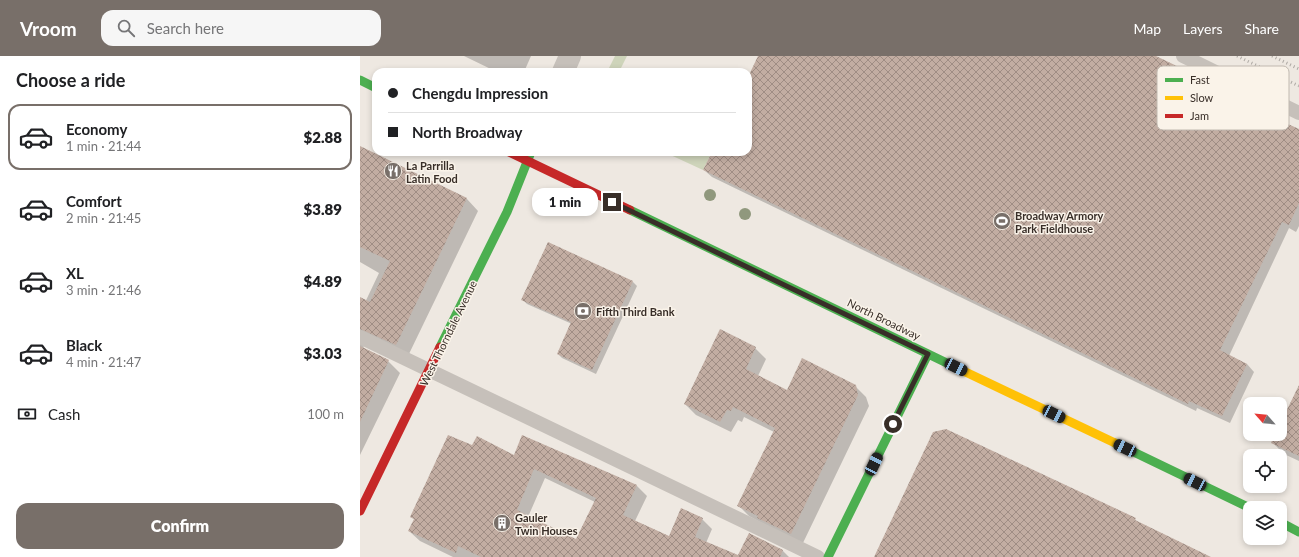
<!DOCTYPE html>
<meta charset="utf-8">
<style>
body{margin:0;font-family:Lato,sans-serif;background:#f6f6f6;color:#202124;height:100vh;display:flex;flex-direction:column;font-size:15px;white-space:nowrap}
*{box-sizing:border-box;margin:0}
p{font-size:13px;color:#757577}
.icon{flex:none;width:22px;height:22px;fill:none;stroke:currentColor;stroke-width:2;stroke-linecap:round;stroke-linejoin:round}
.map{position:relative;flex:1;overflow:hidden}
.drawer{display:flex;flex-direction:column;background:#fff;width:360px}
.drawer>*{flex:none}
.top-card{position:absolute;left:12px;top:12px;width:380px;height:88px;border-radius:12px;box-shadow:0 2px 6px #0003;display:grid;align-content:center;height:88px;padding:0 16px;background:#fff}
.needle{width:26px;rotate:297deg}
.fabs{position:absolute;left:883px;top:341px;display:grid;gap:8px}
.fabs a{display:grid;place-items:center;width:44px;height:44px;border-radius:8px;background:#fff;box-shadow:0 2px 6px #0003;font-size:20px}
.end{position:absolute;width:18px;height:18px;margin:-9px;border:5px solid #382e28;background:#fff;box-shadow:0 0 0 2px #fff}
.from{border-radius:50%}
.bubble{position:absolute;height:28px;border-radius:12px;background:#fff;box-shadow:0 2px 6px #0003;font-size:13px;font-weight:800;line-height:28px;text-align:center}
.car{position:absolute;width:12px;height:24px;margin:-12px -6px;border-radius:5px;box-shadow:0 0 3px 1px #0007;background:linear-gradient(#222 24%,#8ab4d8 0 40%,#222 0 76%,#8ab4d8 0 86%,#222 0)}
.top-card b{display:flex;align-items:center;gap:14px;height:38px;font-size:15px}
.top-card b+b{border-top:1px solid #e0e0e0}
.top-card i{width:10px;height:10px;background:#202124}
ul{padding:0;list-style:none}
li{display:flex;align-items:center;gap:12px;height:66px;margin:0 8px 6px;padding:0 8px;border:2px solid transparent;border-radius:12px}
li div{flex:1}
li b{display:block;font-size:15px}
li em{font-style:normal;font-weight:800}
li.on{border-color:#786f69}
li>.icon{width:36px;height:36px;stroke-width:1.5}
h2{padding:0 16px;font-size:18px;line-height:48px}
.pay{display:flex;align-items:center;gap:10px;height:44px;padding:0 16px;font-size:15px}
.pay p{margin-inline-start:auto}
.action{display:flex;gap:8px;margin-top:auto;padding:8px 16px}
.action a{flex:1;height:46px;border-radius:12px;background:#786f69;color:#fff;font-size:16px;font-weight:800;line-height:46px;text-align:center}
header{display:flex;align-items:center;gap:24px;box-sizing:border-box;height:56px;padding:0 20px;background:#786f69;color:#fff}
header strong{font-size:19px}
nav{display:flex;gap:22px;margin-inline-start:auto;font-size:14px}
.search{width:280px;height:36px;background:#f6f6f6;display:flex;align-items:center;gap:10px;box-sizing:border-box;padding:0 14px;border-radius:12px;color:#757577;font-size:15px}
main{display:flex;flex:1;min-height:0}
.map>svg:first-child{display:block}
</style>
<header>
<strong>Vroom</strong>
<div class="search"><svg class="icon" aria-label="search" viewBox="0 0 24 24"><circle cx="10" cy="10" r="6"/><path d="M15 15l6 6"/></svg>Search here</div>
<nav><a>Map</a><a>Layers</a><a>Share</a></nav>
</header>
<main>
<section class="drawer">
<h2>Choose a ride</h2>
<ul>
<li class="on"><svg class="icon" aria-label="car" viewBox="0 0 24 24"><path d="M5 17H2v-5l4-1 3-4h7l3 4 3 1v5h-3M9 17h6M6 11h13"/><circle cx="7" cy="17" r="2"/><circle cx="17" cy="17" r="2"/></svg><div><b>Economy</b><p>1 min · 21:44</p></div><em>$2.88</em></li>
<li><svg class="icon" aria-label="car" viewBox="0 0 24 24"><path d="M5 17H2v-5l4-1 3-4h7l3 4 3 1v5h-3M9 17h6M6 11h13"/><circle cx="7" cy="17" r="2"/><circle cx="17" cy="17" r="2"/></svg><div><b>Comfort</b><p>2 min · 21:45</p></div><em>$3.89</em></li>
<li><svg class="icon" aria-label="car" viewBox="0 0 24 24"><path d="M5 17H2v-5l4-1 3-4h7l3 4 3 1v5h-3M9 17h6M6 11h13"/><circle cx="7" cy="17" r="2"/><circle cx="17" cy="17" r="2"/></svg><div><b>XL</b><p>3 min · 21:46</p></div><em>$4.89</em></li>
<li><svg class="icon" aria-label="car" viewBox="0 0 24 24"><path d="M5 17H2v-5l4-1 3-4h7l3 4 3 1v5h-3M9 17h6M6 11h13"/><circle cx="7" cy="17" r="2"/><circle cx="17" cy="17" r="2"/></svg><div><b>Black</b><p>4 min · 21:47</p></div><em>$3.03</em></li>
</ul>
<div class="pay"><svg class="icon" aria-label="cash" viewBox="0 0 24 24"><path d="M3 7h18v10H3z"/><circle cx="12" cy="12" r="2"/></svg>Cash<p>100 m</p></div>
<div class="action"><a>Confirm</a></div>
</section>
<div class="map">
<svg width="939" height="501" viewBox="0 0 939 501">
<defs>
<pattern id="building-cross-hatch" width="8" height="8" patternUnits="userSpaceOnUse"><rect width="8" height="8" fill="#c2ada2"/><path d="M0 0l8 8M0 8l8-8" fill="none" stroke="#9f8d84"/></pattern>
</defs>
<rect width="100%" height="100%" fill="#eee8e1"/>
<path fill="#ced4ba" d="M255,0H267L259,16H247Z
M304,96H352L343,114Z"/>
<path fill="#0003" fill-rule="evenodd" d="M104,0H171L164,16H137Z
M400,0H793L920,61L928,68L939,74V170L936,176L929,172L869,300L887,308L894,316L870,367L837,352L836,355L352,121L344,114L353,96H388V24Z
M4,93L107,143L118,155L48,300L4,289L3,293L28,305L40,317L0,399V257L19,217L0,206V102Z
M273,226L277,230L236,318L202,302L198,298L212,268L167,248L163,244Z
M395,292L406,303L398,320L427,335L495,330L506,341L509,350L442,489L389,460L378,449L414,376L384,361L382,366L378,364L371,376L336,359L325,348Z
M939,331V405L924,398L912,386L916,378H920V371Z
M112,391L277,430L287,440L275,465L310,481L342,463L352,473L346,487L378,500L423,495L429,501H93L60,485L49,475L55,464L51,461ZM185,422L235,446L216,484L168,461Z"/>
<path fill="url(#building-cross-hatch)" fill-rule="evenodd" d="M398,0H796L921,60L919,64L939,73V147L929,169L922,166L860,294L887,308L862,360L829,345L828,348L343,114L352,96H388V21Z
M0,90L107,142L36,289L0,273V241L10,246L30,205L0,191Z
M188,186L273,225L232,314L197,298L211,266L161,244Z
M360,273L396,291L386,313L427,334L442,302L496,329L498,339L431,478L397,462L398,460L377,450L415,372L373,351L371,355L367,354L360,366L324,348Z
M0,290L29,304L0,366Z
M939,329V400L911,387L915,378H920V368Z
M586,373L776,462L775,464L851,501H514L573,376Z
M88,379L112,389L117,380L154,399L162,379L277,429L263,459L309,480L321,452L343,462L335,481L378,499L389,477L423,494L420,501H121L98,490L96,497L48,475L54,463L50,461ZM174,413L236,442L216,483L157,454Z"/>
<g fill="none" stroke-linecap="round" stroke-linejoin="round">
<path stroke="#c6c0ba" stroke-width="14" d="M823,0L939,57
M0,281L458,501"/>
<path stroke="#c6c0ba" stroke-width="22" d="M203,16L210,0"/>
<path stroke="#4caf50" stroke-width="9" d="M0,24L16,32
M270,154L593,310
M80,291L147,156L171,96
M755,387L890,452
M920,466L939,476
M468,501L568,298"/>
<path stroke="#ffc107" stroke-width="9" d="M593,310L755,387"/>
<path stroke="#c62828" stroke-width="9" d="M149,96L270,154
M0,455L80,291"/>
<path stroke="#aea9a4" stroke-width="3" stroke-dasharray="1 3" stroke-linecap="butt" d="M877,0L939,30
M912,0L939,13"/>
</g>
<g fill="#90987d">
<circle cx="350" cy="139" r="6"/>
<circle cx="385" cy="158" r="6"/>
</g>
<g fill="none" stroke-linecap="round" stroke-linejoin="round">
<path stroke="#382e28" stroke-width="5" d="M252,146L568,298L533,368"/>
</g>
<defs>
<symbol id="restaurant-disc" viewBox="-11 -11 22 22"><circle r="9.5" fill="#786f69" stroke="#faf3e9"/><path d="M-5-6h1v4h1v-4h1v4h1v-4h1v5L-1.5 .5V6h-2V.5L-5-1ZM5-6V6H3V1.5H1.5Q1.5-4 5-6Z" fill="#fff"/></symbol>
<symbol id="stadium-disc" viewBox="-11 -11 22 22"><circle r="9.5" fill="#786f69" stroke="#faf3e9"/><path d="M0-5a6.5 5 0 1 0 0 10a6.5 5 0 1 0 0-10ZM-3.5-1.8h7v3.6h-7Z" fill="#fff"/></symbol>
<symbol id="bank-disc" viewBox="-11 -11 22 22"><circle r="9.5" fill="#786f69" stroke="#faf3e9"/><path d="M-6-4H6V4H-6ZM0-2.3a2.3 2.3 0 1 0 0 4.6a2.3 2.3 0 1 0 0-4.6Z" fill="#fff"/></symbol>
<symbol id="building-disc" viewBox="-11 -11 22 22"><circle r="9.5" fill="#786f69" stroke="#faf3e9"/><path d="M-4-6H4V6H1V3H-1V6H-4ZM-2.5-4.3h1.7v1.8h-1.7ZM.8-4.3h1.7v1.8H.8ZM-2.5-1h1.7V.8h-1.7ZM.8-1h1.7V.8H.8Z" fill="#fff"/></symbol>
</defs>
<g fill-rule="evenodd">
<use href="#restaurant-disc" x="23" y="105" width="20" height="20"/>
<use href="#stadium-disc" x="632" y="155" width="20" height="20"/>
<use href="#bank-disc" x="213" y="245" width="20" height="20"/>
<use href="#building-disc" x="132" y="457" width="20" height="20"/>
</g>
<g text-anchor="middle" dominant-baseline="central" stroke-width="3" stroke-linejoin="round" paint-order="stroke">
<g font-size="11" font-weight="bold" fill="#382e28" stroke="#faf3e9" text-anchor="start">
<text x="46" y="109">La Parrilla<tspan x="46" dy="13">Latin Food</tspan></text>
<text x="655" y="159">Broadway Armory<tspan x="655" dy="13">Park Fieldhouse</tspan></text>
<text x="236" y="255">Fifth Third Bank</text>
<text x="155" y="461">Gauler<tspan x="155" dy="13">Twin Houses</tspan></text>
</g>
<g font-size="11" fill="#382e28" stroke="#faf3e9">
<text transform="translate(524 263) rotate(26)">North Broadway</text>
<text transform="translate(88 277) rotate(-64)">West Thorndale Avenue</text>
</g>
</g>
<rect x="797" y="10" width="132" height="64" rx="6" fill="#faf3e9" stroke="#c0b8af" stroke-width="1"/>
<rect x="805" y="22" width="18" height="4" fill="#4caf50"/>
<rect x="805" y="40" width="18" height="4" fill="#ffc107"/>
<rect x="805" y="58" width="18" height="4" fill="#c62828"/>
<g font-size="11" fill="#382e28">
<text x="830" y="28">Fast</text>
<text x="830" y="46">Slow</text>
<text x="830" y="64">Jam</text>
</g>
</svg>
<div class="fabs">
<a><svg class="needle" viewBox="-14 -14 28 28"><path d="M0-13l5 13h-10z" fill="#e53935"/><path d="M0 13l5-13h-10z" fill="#757577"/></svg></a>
<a><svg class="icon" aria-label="locate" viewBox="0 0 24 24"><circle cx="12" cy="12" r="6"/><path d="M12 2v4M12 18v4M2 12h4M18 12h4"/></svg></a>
<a><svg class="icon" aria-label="layers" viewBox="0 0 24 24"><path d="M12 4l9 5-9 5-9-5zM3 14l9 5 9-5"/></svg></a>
</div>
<i class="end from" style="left:533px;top:368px"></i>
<i class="end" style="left:252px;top:146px"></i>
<div class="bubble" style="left:172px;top:132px;width:66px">1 min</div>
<i class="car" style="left:596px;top:311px;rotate:116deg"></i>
<i class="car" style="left:694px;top:358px;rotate:116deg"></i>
<i class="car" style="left:765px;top:392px;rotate:295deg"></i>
<i class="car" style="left:514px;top:408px;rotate:26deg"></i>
<i class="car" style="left:835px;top:426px;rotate:296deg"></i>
<div class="top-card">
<b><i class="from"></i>Chengdu Impression</b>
<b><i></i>North Broadway</b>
</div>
</div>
</main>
